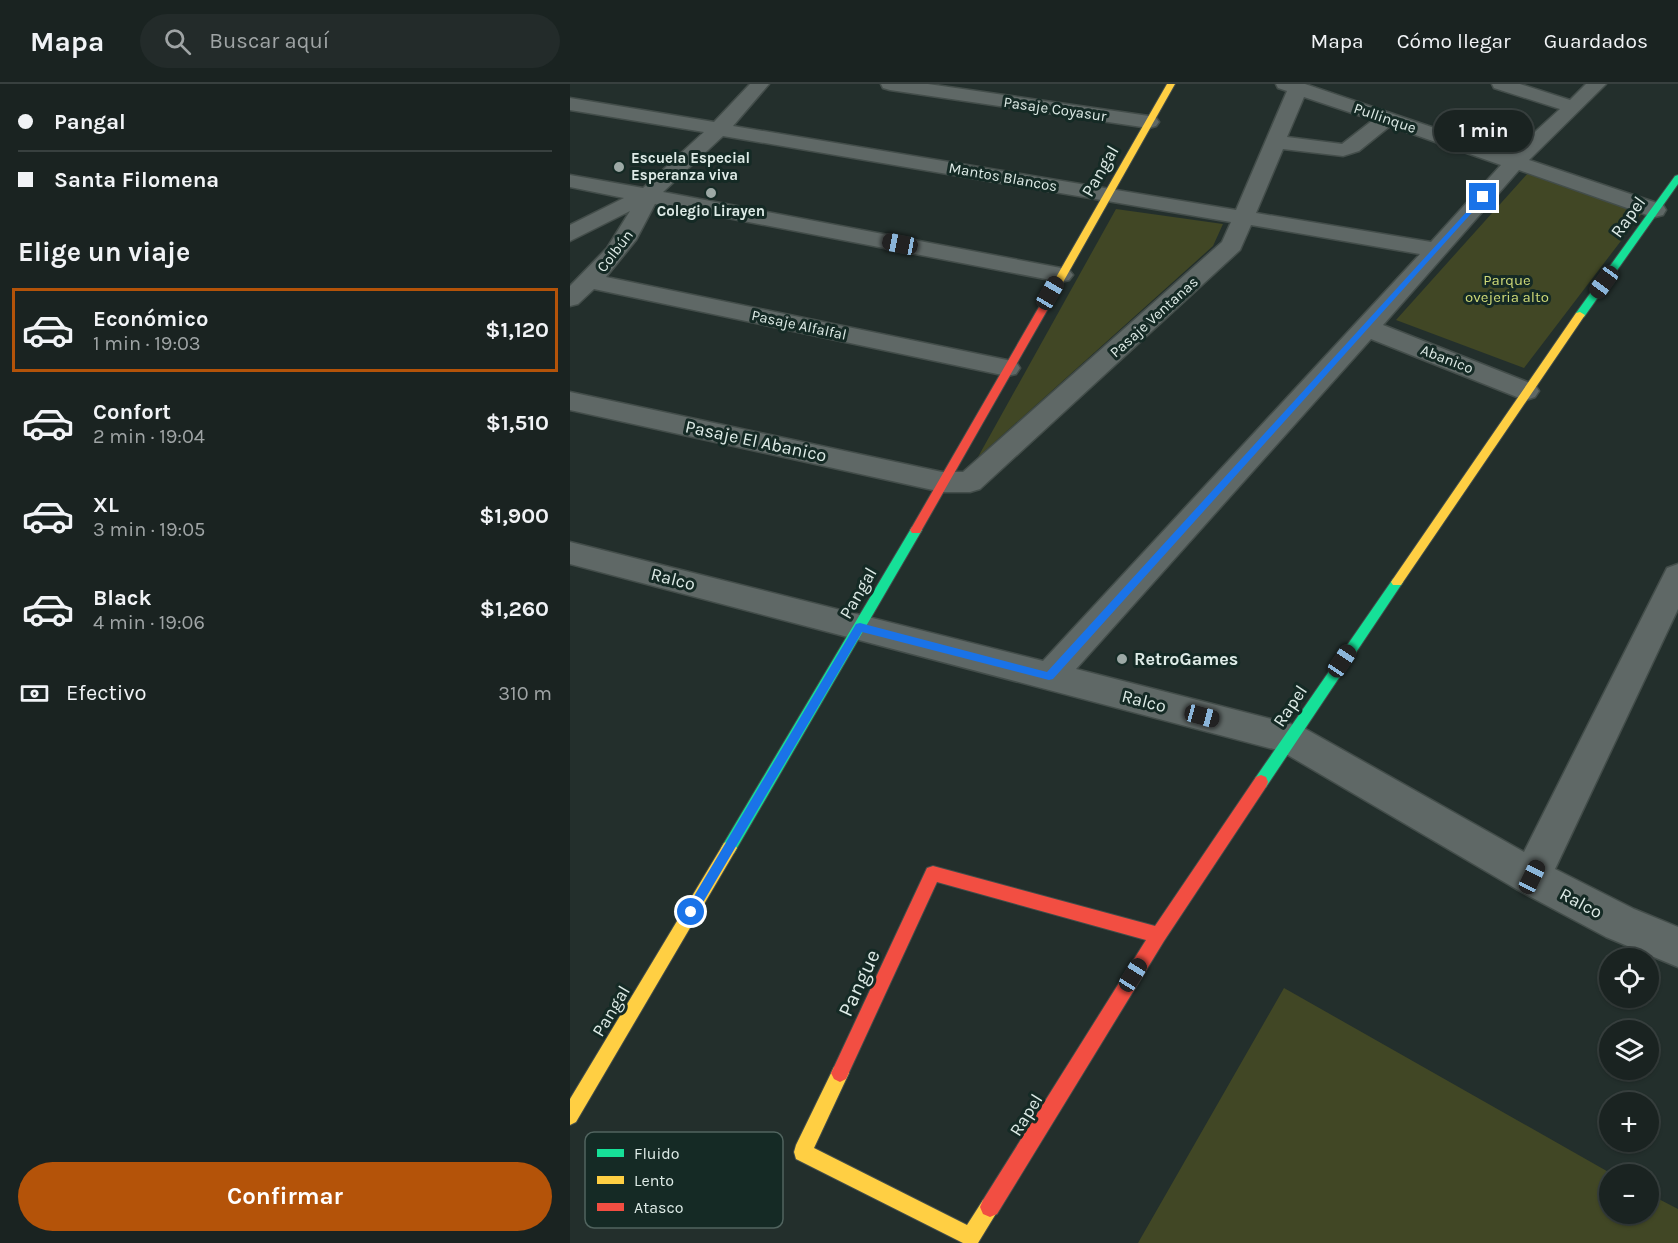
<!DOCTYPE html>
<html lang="es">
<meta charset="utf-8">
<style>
body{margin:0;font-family:Karla,sans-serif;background:#232b2a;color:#f1f3f6;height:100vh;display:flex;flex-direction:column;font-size:22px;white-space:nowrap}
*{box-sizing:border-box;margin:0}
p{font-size:20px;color:#9fa4a5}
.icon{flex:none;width:33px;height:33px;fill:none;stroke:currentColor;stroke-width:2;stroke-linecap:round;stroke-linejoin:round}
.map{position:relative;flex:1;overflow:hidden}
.sheet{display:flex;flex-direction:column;background:#1a2321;width:570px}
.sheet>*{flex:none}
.guide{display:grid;align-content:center;height:132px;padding:0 18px;background:#1a2321}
.tools{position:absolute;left:1029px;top:864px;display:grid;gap:12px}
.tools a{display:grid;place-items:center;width:60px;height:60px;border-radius:50%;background:#1a2321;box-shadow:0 2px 4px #0004,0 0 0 2px #38403f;font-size:30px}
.end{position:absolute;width:27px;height:27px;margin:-14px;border:8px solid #1a73e8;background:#fff;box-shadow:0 0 0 3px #fff}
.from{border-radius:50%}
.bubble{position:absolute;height:42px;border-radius:21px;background:#1a2321;box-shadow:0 2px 4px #0004,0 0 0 2px #38403f;font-size:20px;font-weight:700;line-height:42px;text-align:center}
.car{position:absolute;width:18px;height:36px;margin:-18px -9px;border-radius:8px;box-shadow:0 0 4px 2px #0007;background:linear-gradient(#222 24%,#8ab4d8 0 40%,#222 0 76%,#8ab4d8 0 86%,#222 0)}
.guide b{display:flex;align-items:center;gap:21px;height:57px;font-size:22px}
.guide b+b{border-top:2px solid #38403f}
.guide i{width:15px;height:15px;background:#f1f3f6}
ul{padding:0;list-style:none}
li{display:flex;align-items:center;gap:18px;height:84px;margin:0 12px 9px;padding:0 6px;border:3px solid transparent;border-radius:0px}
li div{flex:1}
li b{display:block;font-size:22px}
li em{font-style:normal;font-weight:700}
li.selected{border-color:#b45309}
li>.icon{width:54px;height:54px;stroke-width:1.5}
h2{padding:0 18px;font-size:27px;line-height:72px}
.pay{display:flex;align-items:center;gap:15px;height:66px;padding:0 18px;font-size:22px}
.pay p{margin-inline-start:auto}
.cta{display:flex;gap:12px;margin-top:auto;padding:12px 18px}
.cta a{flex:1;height:69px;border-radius:36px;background:#b45309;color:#fff;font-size:24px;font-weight:700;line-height:69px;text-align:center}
header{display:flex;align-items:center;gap:36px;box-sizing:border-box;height:84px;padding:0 30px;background:#1a2321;border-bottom:2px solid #38403f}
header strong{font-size:28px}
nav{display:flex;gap:33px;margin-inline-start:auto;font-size:21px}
.search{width:420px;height:54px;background:#232b2a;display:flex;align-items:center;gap:15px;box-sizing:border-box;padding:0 21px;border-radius:33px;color:#9fa4a5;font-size:22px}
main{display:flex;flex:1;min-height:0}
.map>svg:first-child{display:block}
</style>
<header>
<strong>Mapa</strong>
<div class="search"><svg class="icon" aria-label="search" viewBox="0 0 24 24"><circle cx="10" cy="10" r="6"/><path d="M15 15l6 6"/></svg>Buscar aquí</div>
<nav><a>Mapa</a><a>Cómo llegar</a><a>Guardados</a></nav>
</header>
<main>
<section class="sheet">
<div class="guide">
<b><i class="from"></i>Pangal</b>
<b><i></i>Santa Filomena</b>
</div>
<h2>Elige un viaje</h2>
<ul>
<li class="selected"><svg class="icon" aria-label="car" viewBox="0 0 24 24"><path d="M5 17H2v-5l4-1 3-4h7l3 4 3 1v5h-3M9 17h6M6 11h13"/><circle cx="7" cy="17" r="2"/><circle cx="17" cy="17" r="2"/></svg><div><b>Económico</b><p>1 min · 19:03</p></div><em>$1,120</em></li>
<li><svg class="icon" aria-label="car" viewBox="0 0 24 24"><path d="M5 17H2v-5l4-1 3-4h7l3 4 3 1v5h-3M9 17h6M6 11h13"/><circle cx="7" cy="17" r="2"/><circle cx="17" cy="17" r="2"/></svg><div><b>Confort</b><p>2 min · 19:04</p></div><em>$1,510</em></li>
<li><svg class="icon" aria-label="car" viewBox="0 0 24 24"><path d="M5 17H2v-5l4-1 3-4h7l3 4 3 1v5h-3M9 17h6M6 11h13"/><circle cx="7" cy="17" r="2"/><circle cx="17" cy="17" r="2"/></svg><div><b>XL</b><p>3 min · 19:05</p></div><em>$1,900</em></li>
<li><svg class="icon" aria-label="car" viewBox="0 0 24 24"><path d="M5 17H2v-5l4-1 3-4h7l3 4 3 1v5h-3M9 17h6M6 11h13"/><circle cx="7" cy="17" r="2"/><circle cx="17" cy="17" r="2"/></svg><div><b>Black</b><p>4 min · 19:06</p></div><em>$1,260</em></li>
</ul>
<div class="pay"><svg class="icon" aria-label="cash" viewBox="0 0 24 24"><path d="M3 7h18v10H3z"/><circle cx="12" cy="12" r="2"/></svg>Efectivo<p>310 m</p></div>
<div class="cta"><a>Confirmar</a></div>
</section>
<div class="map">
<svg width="1108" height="1159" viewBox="0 0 1108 1159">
<rect width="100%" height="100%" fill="#232f2c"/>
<path fill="#414725" d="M958,89L1073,128L954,284L826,236Z
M546,125L653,140L643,162L408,373Z
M714,904L1042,1090H1040V1130H1078L1079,1110L1108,1125V1159H568Z"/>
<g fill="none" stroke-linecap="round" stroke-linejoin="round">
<defs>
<path id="street" d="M180,0H199L163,42L666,126L717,7L708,4L706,0H735L941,70L990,25L924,4L922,0H950L1000,16L1016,0H1036L959,76L1093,121L1096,126L1093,131L1085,133L1077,131L949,86L813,241L965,301L969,307L965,313L956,316L947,313L801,255L506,585L732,643L954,768L1093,492L1097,484L1108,480V525L985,785L1064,825L1108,843V883L1036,853L948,806L711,667L0,480V458L473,577L850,170L681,141L670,166L410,405L400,408H372L0,326V308L372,388H393L652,158L661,138L153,52L93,108L491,184L499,186L503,191L499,196L491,198L85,120L66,156L36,193L437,276L446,278L450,284L446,290L437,292L24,205L8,220L0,222V202L37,164L60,127L0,157V141L54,114L0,103V91L73,104L134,48L0,26V14L144,38ZM734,13L803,36L772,60L717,53ZM820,42L931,81L861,158L686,129L713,65L773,72L789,67Z
M311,0H358L579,32L586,34L589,38L586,42L579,44L320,6L313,4Z"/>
<path id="fast" d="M1108,91V100L1014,233H1006V229L1105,92Z
M346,442L352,446L164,769L159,771L154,769L151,764L154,759L342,443Z
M827,493L833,498L831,501L696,703L691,705L686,703L684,698L686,693L823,495Z"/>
<path id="slow" d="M597,0H605L479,223L471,225L469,223Z
M1010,228L1015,231L831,501H823L821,498L823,495L1006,229Z
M159,757L164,759L167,764L164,769L6,1038L0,1041V1015L154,759Z
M270,980L276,983L279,989L244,1064L397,1141L413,1116L420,1113L427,1116L430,1123L408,1159H393L226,1075L224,1068L226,1061L264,983Z"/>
<path id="jam" d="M474,220L479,223L350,449H342L340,446L342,443L469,223Z
M691,691L696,693L698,698L696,703L594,857L427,1130L420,1133L413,1130L410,1123L413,1116L576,856L367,798L276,995L270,998L264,995L261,989L264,983L357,784L363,782L585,842L686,693Z"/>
</defs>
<use href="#street" stroke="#434d4a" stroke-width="3"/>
<use href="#fast" stroke="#434d4a" stroke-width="2"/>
<use href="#slow" stroke="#434d4a" stroke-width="2"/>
<use href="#jam" stroke="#434d4a" stroke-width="2"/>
<use href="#street" fill="#5f6866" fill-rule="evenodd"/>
<use href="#fast" fill="#16e098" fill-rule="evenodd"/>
<use href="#slow" fill="#ffcf43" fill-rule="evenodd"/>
<use href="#jam" fill="#f24e42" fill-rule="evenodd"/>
</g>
<path fill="#1a73e8" d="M911,112L916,113L483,595L479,596L292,548L125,832H117V824L286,540L290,539L477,588Z"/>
<g fill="#9da9a6" stroke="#152a25" stroke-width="2">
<circle cx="49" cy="83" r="6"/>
<circle cx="141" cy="109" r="6"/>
<circle cx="552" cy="575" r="6"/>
</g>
<g text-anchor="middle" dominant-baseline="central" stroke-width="6" stroke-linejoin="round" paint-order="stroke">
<g font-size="15" fill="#deebe7" stroke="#152a25">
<text transform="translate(485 25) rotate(8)">Pasaje Coyasur</text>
<text transform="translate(815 34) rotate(19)">Pullinque</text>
<text transform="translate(433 93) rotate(10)">Mantos Blancos</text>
<text transform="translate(45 167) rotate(-52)">Colbún</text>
<text transform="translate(584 233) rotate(-42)">Pasaje Ventanas</text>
<text transform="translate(229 241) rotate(12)">Pasaje Alfalfal</text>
<text transform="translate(877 275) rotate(21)">Abanico</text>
</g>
<g font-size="15" font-weight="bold" fill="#deebe7" stroke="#152a25" text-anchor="start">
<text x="61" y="74">Escuela Especial<tspan x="61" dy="17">Esperanza viva</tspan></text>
<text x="141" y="127" text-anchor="middle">Colegio Lirayen</text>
</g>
<g font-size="15" fill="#cfda78" stroke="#152a25">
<text x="937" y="196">Parque<tspan x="937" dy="17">ovejeria alto</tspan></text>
</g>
<g font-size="18" fill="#deebe7" stroke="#152a25">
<text transform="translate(530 87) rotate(-60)">Pangal</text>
<text transform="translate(1058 133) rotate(-54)">Rapel</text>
<text transform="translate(186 357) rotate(12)">Pasaje El Abanico</text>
<text transform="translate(103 495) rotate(14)">Ralco</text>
<text transform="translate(288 509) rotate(-60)">Pangal</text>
<text transform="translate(574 617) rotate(14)">Ralco</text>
<text transform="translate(720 622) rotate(-56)">Rapel</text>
<text transform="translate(1011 819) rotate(28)">Ralco</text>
<text transform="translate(41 927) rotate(-59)">Pangal</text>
<text transform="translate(456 1031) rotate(-58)">Rapel</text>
</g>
<g font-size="18" font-weight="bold" fill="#deebe7" stroke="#152a25" text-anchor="start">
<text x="564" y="575">RetroGames</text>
</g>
<g font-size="21" fill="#deebe7" stroke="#152a25">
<text transform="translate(289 899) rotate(-65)">Pangue</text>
</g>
</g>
<rect x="15" y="1048" width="198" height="96" rx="9" fill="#152a25" stroke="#51645f" stroke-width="1.5"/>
<rect x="27" y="1065" width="27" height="8" fill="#16e098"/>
<rect x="27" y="1092" width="27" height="8" fill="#ffcf43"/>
<rect x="27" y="1119" width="27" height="8" fill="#f24e42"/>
<g font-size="16" fill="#deebe7">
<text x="64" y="1075">Fluido</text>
<text x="64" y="1102">Lento</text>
<text x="64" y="1129">Atasco</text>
</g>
</svg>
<div class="tools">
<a><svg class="icon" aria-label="locate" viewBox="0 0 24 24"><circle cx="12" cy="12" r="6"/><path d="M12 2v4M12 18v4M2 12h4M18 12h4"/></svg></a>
<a><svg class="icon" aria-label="layers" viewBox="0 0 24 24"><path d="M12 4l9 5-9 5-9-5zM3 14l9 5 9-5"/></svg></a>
<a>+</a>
<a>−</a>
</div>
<i class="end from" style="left:121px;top:828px"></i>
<i class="end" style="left:913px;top:113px"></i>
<div class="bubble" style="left:864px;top:26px;width:99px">1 min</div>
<i class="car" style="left:330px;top:160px;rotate:281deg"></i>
<i class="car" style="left:1034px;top:198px;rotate:216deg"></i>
<i class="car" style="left:480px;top:209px;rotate:30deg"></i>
<i class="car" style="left:772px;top:577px;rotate:34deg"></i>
<i class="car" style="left:632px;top:632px;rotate:105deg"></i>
<i class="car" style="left:962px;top:793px;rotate:26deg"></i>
<i class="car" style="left:563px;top:891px;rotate:32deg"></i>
</div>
</main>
